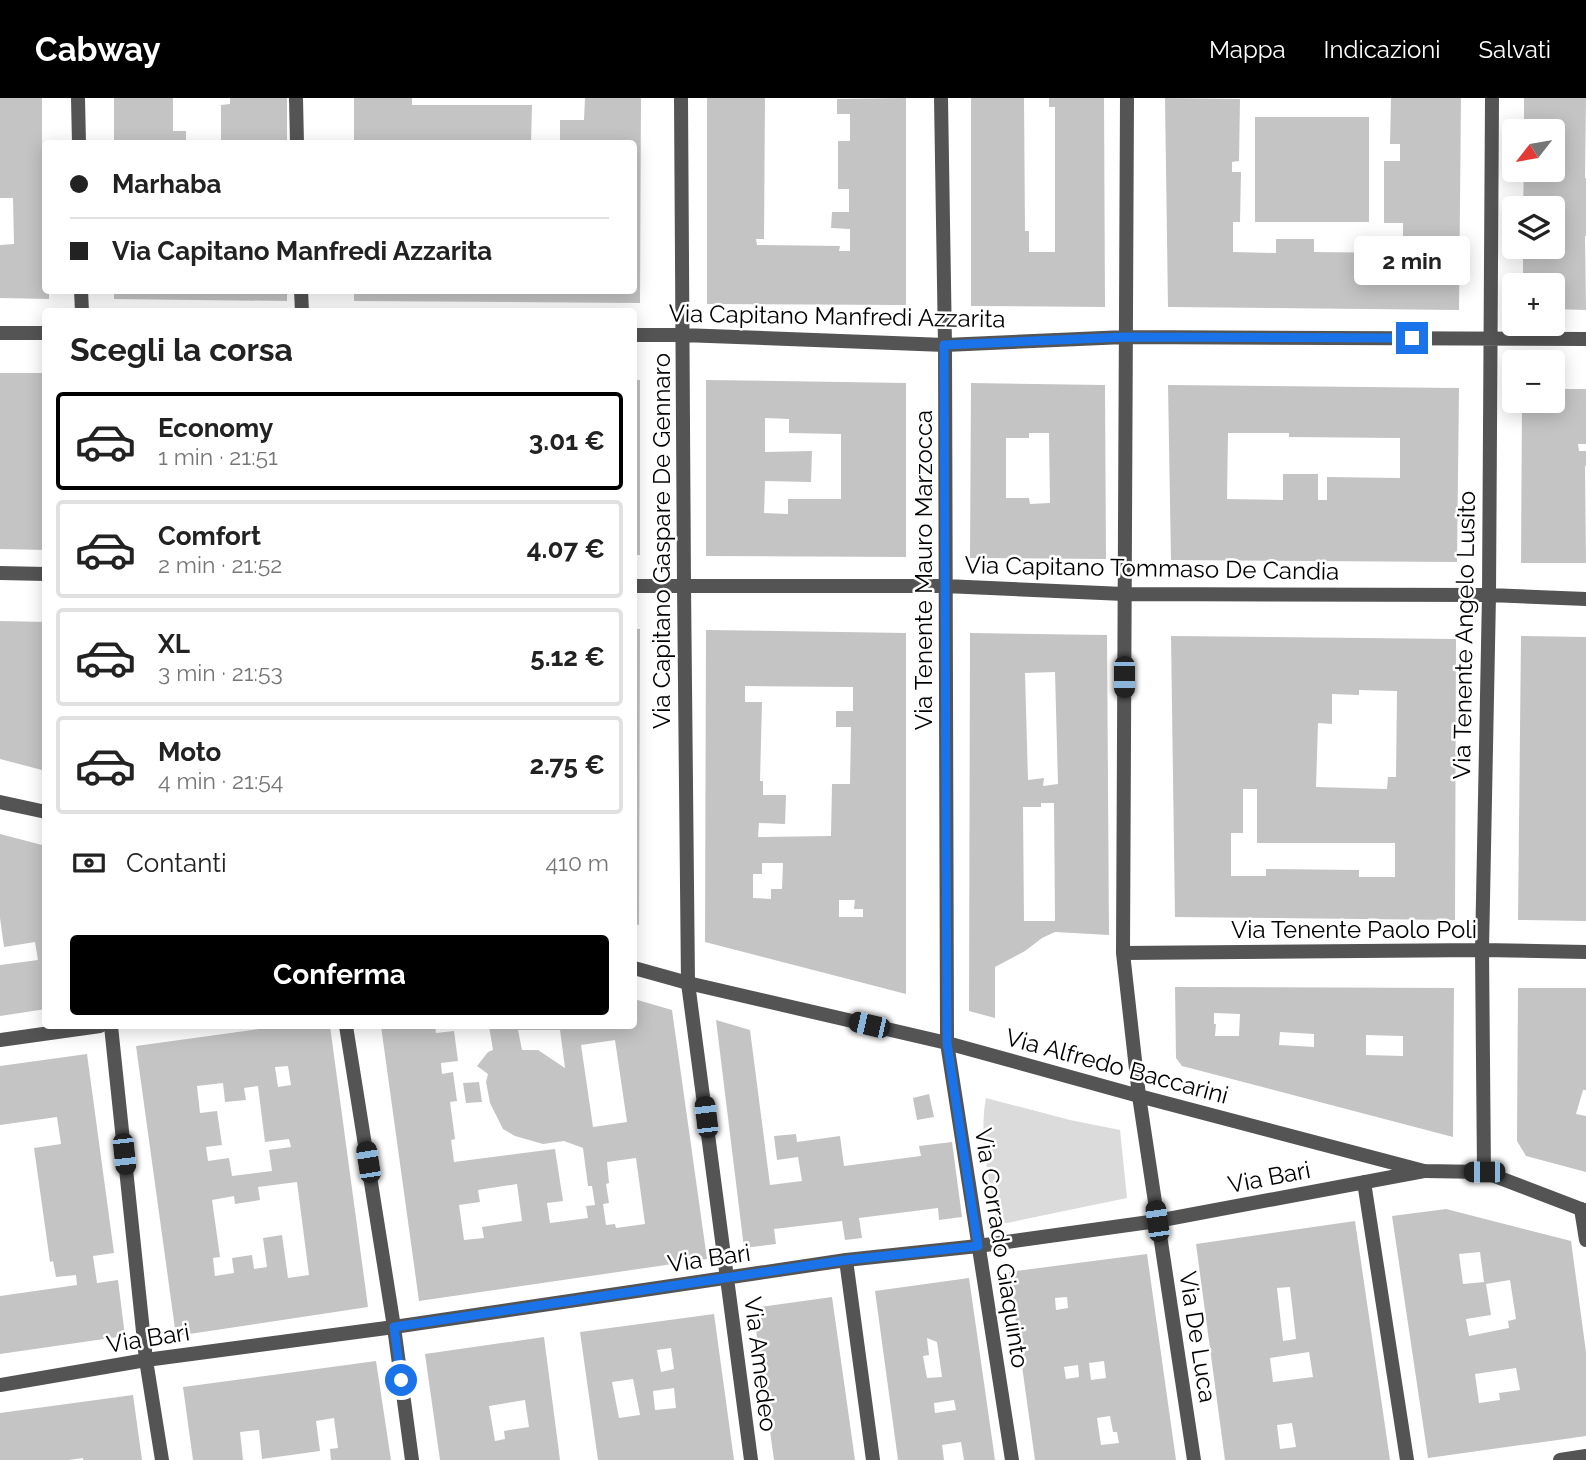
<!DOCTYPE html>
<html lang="it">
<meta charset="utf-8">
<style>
body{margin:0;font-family:Raleway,sans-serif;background:#f2f2f2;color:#222;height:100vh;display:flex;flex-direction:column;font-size:26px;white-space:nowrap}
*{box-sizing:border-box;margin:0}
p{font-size:23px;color:#767676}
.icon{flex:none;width:38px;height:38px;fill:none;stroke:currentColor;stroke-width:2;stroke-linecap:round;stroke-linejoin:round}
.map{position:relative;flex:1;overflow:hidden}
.side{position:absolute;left:42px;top:210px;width:595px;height:721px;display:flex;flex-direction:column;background:#fff;border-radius:7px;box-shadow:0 4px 18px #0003}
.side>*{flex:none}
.hud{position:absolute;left:42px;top:42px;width:595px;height:154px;border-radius:7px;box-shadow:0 4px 18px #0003;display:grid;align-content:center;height:154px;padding:0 28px;background:#fff}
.needle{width:46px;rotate:239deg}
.controls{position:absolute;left:1502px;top:21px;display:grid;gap:14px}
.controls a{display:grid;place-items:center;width:63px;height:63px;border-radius:7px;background:#fff;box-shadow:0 4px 18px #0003;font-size:35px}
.end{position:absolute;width:32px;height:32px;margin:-16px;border:9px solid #1a73e8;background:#fff;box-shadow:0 0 0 4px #fff}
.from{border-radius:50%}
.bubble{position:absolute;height:49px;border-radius:7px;background:#fff;box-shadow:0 4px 18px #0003;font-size:23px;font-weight:700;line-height:49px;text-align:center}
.car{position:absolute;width:21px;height:42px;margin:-21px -10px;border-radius:9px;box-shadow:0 0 5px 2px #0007;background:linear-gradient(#222 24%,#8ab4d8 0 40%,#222 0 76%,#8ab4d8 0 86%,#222 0)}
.hud b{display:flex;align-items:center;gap:24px;height:66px;font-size:26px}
.hud b+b{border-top:2px solid #e0e0e0}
.hud i{width:18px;height:18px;background:#222}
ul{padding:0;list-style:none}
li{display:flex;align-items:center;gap:21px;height:98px;margin:0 14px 10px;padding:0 14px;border:4px solid #e0e0e0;border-radius:7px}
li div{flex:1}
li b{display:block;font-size:26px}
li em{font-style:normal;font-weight:700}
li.on{border-color:#000}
li>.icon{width:63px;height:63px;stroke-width:1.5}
h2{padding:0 28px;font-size:32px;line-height:84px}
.pay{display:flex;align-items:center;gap:18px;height:77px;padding:0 28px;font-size:26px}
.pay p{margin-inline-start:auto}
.primary-button{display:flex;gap:14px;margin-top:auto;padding:14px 28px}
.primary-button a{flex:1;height:80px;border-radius:7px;background:#000;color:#fff;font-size:28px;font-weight:700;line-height:80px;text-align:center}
header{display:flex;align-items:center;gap:42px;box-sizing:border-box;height:98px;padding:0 35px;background:#000;color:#fff}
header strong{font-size:33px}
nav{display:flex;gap:38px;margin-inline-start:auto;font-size:24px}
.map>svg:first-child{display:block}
</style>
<header>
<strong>Cabway</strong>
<nav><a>Mappa</a><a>Indicazioni</a><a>Salvati</a></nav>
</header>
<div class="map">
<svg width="1586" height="1362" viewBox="0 0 1586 1362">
<rect width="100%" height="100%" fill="#fff"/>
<path fill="#dbdbdb" d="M986,1000L1070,1022L1120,1032L1127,1100L997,1127C991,1088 978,1040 986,1000Z"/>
<path fill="#c4c4c4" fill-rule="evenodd" d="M0,0H42V52H46V192H49V201L0,200V147L14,146L13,100H0Z
M114,0H173V33H186V46H114Z
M230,0H287V46H221V7L230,6Z
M354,0H412V7H532L531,46H354Z
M585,0H641L640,205L354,203V192H634V46H560V22H584Z
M707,0H765L764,141H756L757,147L840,148L839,153H850V131L831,130L832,114H849V91H838V43H850V16H837V1L906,0V207L707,206Z
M971,0H1024L1025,133H1029V154H1055V9H1049V0H1104L1105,209L971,208Z
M1165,0L1240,1L1239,63L1232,64V74H1241L1240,124H1233V154L1276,155V141H1314V154L1403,155V125H1384V63H1400V46H1390L1391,0H1461L1459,212L1168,209Z
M1524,0H1586L1585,80H1586V138H1585L1586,212L1552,211V187H1523V149H1552V110H1523L1524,72H1552V33H1524Z
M1255,19H1369V124H1255Z
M114,192H287V203L114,201Z
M0,275H46V452L0,451Z
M634,282H640V457H634Z
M706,282L906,285V459L706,458ZM765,320L789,321V335L841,336V401H788V416L764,415L765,383L811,384L812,353L765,354Z
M971,285L1105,287L1106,461L970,460ZM1029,335H1049L1050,405L1030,406L1029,400H1006V340H1029Z
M1168,287L1459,290L1457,464L1171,462ZM1228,335H1289V339L1400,340V380L1327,379V402H1318V376H1283V402L1227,401Z
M1552,291H1586V346H1578L1579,353H1586V368H1585L1586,465H1521L1522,303H1552Z
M0,523L46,524V669L42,672L0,661Z
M634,531H640L639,827L634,826Z
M706,532L906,535V896L705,844ZM745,588L853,589V613H836V629H851L850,686H832L831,738L758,739L759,725L785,726L786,697H763V683H760L762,604H745ZM762,765H783L782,791H771V801L753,800V776H762ZM839,802H855L854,811H863V819H839Z
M970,535L1107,537L1109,837L1055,834L1042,840L1025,853L995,869V920L969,913ZM1055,574L1058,686L1043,688L1044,680L1028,682L1025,575ZM1041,705H1054L1055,823H1024L1023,709H1041Z
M1171,538L1456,541L1455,822L1175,819ZM1359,592L1397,593L1396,679H1388L1387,691L1316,689L1318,625L1332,626V596L1359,597ZM1243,691H1257V745H1395V779H1359V772L1266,771V778H1231V735H1243Z
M1521,538L1586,539V823L1518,822Z
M0,736L46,748V911L0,918V867L38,862L35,844L4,849L0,820Z
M1175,889L1454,890L1453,1039L1182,968L1176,960ZM1214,915L1240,916L1239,938H1215L1216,926H1214ZM1280,934L1314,936V949L1279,947ZM1366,937L1403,938V958L1366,957Z
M1518,890H1586V992H1583L1576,1016L1586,1018V1074L1526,1058L1517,1043Z
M634,901L672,912L707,1161L419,1203L381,928H435L436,935L454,933L458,963L441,965L442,976L453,974L457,1003L450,1004L455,1041L451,1042L454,1064L555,1051L563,1103L547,1105L550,1125L588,1120L586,1108L595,1107L592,1088H588L583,1050L564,1043L543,1046L515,1038L503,1031L490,1005L486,984L488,976L477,968L488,954L493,952L489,928H634ZM518,932H560L565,970L538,952H522ZM615,942L627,1024L593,1029L581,947ZM636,1060L645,1126L616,1130L615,1126L606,1127L603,1106L609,1105L606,1086L609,1085L607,1064ZM517,1086L522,1123L482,1129L484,1140L464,1142L459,1107L480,1104L478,1092Z
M716,922L750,932L770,1087L802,1083L798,1059L777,1062L774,1038L796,1036L797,1044L840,1038L844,1068L921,1058L919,1048L952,1044L962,1119L939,1122L938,1110L859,1120L862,1140L845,1142L842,1123L774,1131L776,1146L744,1150Z
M282,928H330L368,1209L176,1238L136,948ZM288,968L291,987L278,989L275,969ZM223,985L225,1004L246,1002L244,990L258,988L265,1044L289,1041L291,1049L269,1052L272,1073L232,1078L229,1060L208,1063L206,1049L222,1047L217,1013L200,1015L197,988ZM297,1084L309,1177L288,1180L282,1137L263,1140L267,1169L254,1171L252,1157L232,1160L234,1175L215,1178L213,1160L220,1159L212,1102L234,1098L235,1106L260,1102L258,1089Z
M87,956L114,1155L93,1158L97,1185L118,1182L125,1238L0,1256V1198L77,1187L76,1177L56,1179L53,1163L50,1164L34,1050L61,1046L57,1019L0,1027V968Z
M479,984L482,1004L466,1005L463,985Z
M929,996L934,1019L917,1022L913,1000Z
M1446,1111L1571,1143L1586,1254V1338L1428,1360L1392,1118ZM1480,1154L1484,1184L1463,1186L1459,1156ZM1510,1182L1516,1221L1508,1223L1509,1230L1469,1238L1466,1221L1491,1217L1486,1186ZM1516,1270L1520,1292L1499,1295L1500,1302L1479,1305L1475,1276Z
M1355,1123L1390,1362H1225L1196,1146ZM1290,1189L1296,1241L1283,1243L1277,1190ZM1309,1254L1313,1279L1273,1284L1270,1260ZM1292,1325L1296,1349L1280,1351L1277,1327Z
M1147,1156L1176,1362H1035L1009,1174ZM1067,1199L1068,1210L1056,1212L1055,1200ZM1104,1263L1106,1280L1091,1282L1089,1265ZM1078,1267L1079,1279L1066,1281L1064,1269ZM1110,1318L1113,1334H1117L1119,1345L1101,1347L1097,1320Z
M969,1180L995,1362H964L961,1344L942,1347L944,1362H898L875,1193ZM927,1240L937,1244L942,1279L927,1280L923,1258L929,1257ZM954,1302L956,1312L935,1315L934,1305Z
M832,1199L855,1362H774L753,1210Z
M714,1216L734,1362H598L580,1234ZM671,1250L674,1271L661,1274L657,1252ZM633,1281L640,1317L619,1320L612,1284ZM674,1290L676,1310L655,1312L653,1293Z
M544,1239L560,1362H440L425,1256ZM525,1302L529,1329L504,1333L505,1341L495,1343L489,1308Z
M376,1263L391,1362H331L330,1351L338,1350L334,1320L316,1323L320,1353L262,1361L259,1332L240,1334L243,1362H193L183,1289Z
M133,1297L142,1362H83V1360L69,1362H0V1315Z"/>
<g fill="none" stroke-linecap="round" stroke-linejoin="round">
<path stroke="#545454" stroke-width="14" d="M78,0L79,46
M296,0L297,46
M681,0L684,488L688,885L751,1362
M941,0L945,247L947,945L1012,1362
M1127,0L1123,855L1139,998L1194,1362
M81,192L82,214
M301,192L302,214
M0,235H46
M634,237H682L945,247L1125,239L1586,241
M0,475L46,476
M634,488H945L1124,496L1489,497L1586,501
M1123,855L1482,852L1586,854
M111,928L146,1262L162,1362
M346,928L394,1229L412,1362
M0,942L100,928
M1484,1074L1482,852L1489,497L1492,0
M1364,1084L1407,1362
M1581,1111L1586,1142
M846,1162L873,1362
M0,1287L146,1262L394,1229L846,1162L978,1148L1157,1123L1424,1073
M1560,1362L1586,1358"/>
<path stroke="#545454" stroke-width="14" d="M0,704L46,714
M634,870L688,885L947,945L1139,998L1424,1073L1484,1074L1586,1113"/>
</g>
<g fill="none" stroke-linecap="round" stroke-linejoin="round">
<path stroke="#1a73e8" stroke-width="9" d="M401,1282L394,1229L846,1162L978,1148L947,945L944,247L1125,239L1412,240"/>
</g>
<g text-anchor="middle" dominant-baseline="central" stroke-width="5" stroke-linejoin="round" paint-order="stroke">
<g font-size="24" fill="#000" stroke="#fff">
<text transform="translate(837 218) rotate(1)">Via Capitano Manfredi Azzarita</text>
<text transform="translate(661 443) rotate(-90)">Via Capitano Gaspare De Gennaro</text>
<text transform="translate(1152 470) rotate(1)">Via Capitano Tommaso De Candia</text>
<text transform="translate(923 472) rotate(-90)">Via Tenente Mauro Marzocca</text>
<text transform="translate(1464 537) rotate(-89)">Via Tenente Angelo Lusito</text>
<text x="1354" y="831">Via Tenente Paolo Poli</text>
<text transform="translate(1117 968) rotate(15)">Via Alfredo Baccarini</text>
<text transform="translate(1269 1079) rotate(-11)">Via Bari</text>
<text transform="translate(1002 1150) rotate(81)">Via Corrado Giaquinto</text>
<text transform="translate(709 1160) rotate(-8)">Via Bari</text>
<text transform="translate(1198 1239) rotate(81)">Via De Luca</text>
<text transform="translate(148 1240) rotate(-9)">Via Bari</text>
<text transform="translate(761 1266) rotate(83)">Via Amedeo</text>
</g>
</g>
</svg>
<div class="controls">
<a><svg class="needle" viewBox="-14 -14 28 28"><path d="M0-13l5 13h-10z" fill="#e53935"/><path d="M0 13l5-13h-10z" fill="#767676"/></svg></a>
<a><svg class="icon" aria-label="layers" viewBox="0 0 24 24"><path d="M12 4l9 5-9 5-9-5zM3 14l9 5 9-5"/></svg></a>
<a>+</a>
<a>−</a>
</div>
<i class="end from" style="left:401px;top:1282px"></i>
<i class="end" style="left:1412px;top:240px"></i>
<div class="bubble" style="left:1354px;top:138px;width:116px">2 min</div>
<i class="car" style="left:1124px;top:579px;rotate:180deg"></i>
<i class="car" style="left:869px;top:927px;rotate:283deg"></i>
<i class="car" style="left:706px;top:1019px;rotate:353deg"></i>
<i class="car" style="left:124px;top:1056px;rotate:174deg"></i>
<i class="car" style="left:368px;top:1064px;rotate:351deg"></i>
<i class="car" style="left:1484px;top:1074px;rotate:270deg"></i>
<i class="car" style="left:1157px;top:1123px;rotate:352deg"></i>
<div class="hud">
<b><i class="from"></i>Marhaba</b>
<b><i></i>Via Capitano Manfredi Azzarita</b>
</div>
<section class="side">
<h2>Scegli la corsa</h2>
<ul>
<li class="on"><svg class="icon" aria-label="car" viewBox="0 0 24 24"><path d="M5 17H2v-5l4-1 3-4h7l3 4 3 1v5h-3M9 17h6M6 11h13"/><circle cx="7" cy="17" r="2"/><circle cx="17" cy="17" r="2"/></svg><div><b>Economy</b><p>1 min · 21:51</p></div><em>3.01 €</em></li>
<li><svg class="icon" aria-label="car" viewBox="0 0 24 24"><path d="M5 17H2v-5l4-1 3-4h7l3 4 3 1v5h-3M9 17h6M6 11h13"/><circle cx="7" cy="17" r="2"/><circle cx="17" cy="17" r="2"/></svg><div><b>Comfort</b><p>2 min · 21:52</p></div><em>4.07 €</em></li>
<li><svg class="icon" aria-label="car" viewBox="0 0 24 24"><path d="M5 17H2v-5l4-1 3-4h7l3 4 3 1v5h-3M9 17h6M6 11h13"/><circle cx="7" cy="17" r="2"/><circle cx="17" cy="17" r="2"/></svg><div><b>XL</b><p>3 min · 21:53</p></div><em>5.12 €</em></li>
<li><svg class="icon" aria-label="car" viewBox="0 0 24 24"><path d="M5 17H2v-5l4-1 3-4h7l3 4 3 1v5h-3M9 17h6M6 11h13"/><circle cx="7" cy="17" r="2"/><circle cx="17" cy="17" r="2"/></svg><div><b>Moto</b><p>4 min · 21:54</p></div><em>2.75 €</em></li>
</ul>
<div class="pay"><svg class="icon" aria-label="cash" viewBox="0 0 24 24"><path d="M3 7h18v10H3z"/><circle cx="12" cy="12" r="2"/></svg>Contanti<p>410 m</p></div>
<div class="primary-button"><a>Conferma</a></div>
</section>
</div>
